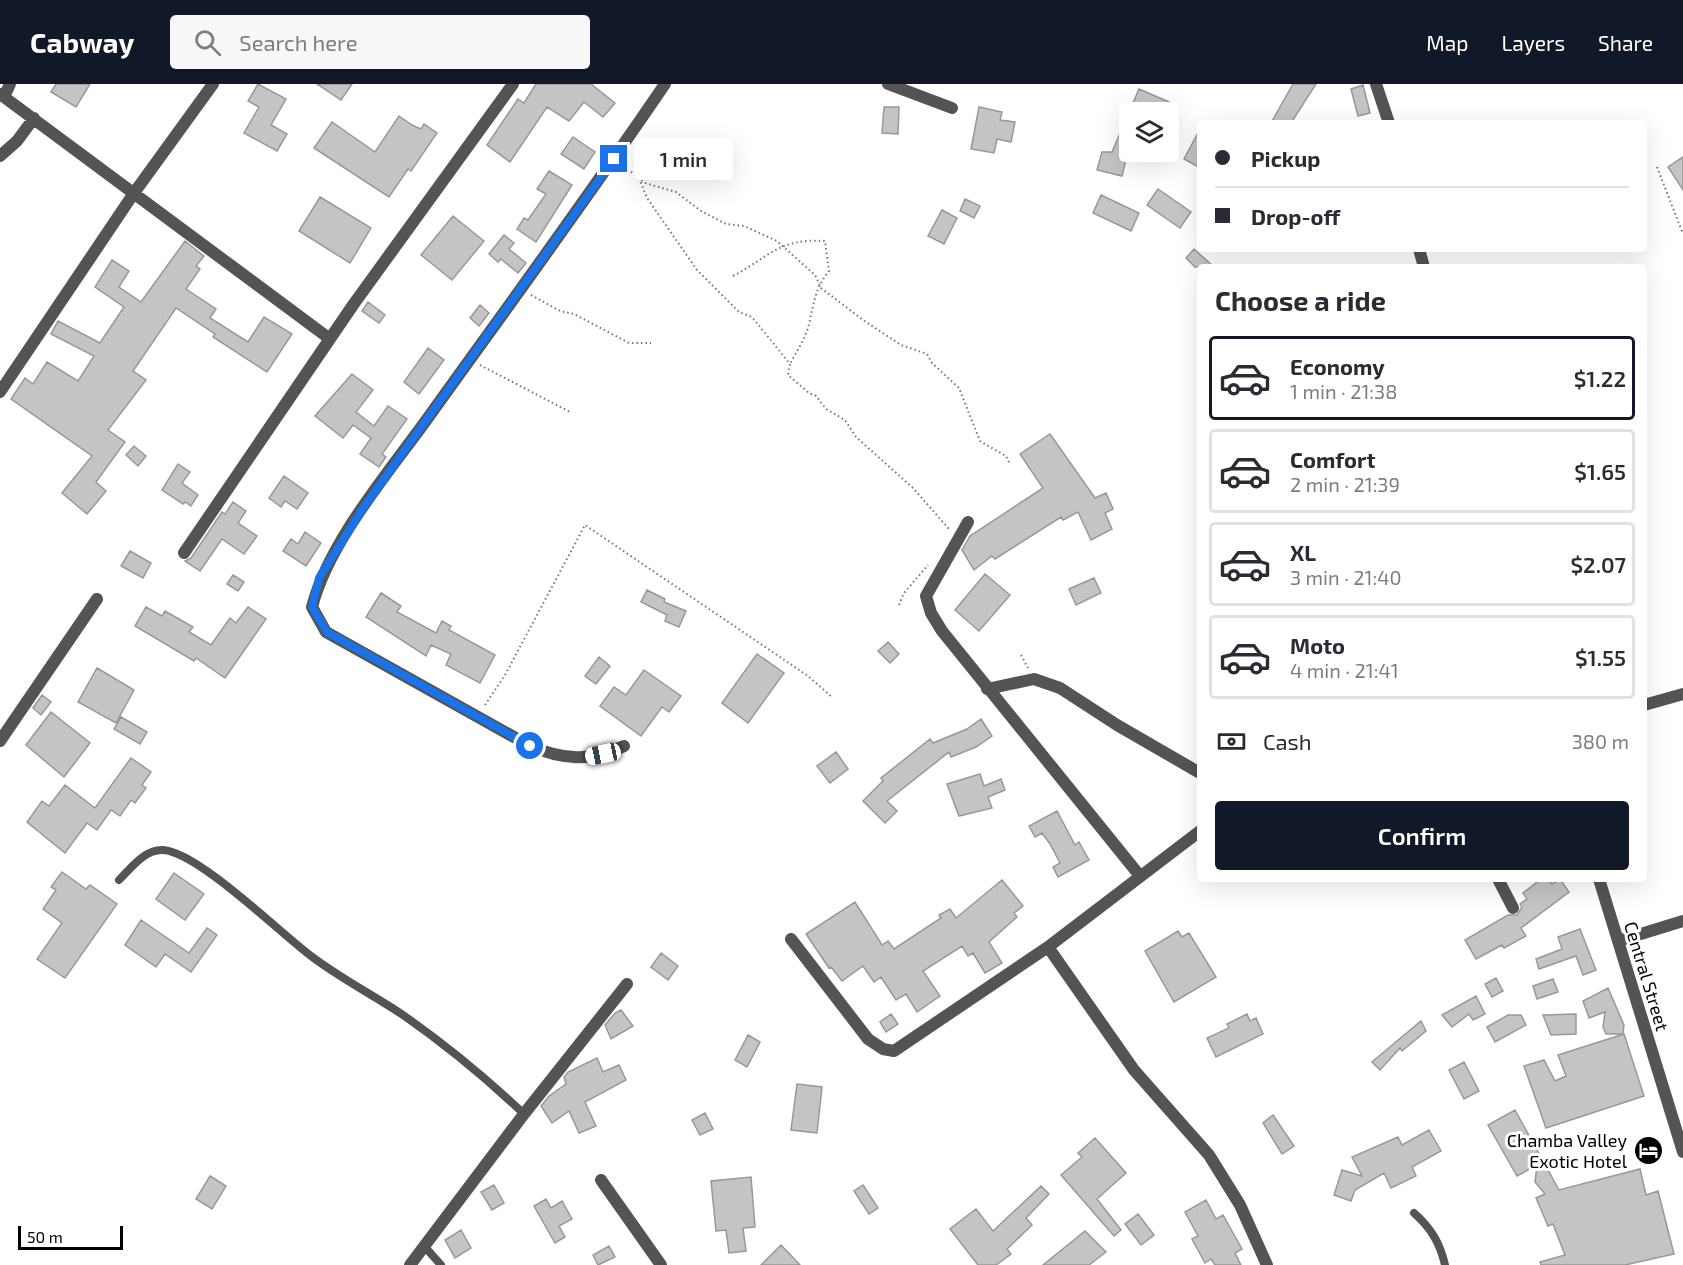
<!DOCTYPE html>
<meta charset="utf-8">
<style>
body{margin:0;font-family:"Exo 2",sans-serif;background:#f7f7f7;color:#2b2b33;height:100vh;display:flex;flex-direction:column;font-size:22px;white-space:nowrap}
*{box-sizing:border-box;margin:0}
p{font-size:20px;color:#7c7c81}
.icon{flex:none;width:33px;height:33px;fill:none;stroke:currentColor;stroke-width:2;stroke-linecap:round;stroke-linejoin:round}
.map{position:relative;flex:1;overflow:hidden}
.details{position:absolute;left:1197px;top:180px;width:450px;height:618px;display:flex;flex-direction:column;background:#fff;border-radius:6px;box-shadow:0 6px 24px #0002}
.details>*{flex:none}
.banner{position:absolute;left:1197px;top:36px;width:450px;height:132px;border-radius:6px;box-shadow:0 6px 24px #0002;display:grid;align-content:center;height:132px;padding:0 18px;background:#fff}
.fabs{position:absolute;left:1119px;top:18px;display:grid;gap:12px}
.fabs a{display:grid;place-items:center;width:60px;height:60px;border-radius:6px;background:#fff;box-shadow:0 6px 24px #0002;font-size:30px}
.scale{position:absolute;left:18px;bottom:15px;width:105px;box-sizing:border-box;padding-left:6px;border:3px solid #000;border-top:0;font-size:16px;line-height:21px;white-space:nowrap;color:#000;-webkit-text-stroke:4px #fff;paint-order:stroke}
.end{position:absolute;width:27px;height:27px;margin:-14px;border:8px solid #1a73e8;background:#fff;box-shadow:0 0 0 3px #fff}
.from{border-radius:50%}
.bubble{position:absolute;height:42px;border-radius:6px;background:#fff;box-shadow:0 6px 24px #0002;font-size:20px;font-weight:600;line-height:42px;text-align:center}
.car{position:absolute;width:18px;height:36px;margin:-18px -9px;border-radius:8px;box-shadow:0 0 4px 2px #0007;background:linear-gradient(#fff 24%,#345 0 40%,#fff 0 76%,#345 0 86%,#fff 0)}
.banner b{display:flex;align-items:center;gap:21px;height:57px;font-size:22px}
.banner b+b{border-top:2px solid #e1e1e2}
.banner i{width:15px;height:15px;background:#2b2b33}
ul{padding:0;list-style:none}
li{display:flex;align-items:center;gap:18px;height:84px;margin:0 12px 9px;padding:0 6px;border:3px solid #e1e1e2;border-radius:6px}
li div{flex:1}
li b{display:block;font-size:22px}
li em{font-style:normal;font-weight:600}
li.on{border-color:#111827}
li>.icon{width:54px;height:54px;stroke-width:1.5}
h2{padding:0 18px;font-size:27px;line-height:72px}
.pay{display:flex;align-items:center;gap:15px;height:66px;padding:0 18px;font-size:22px}
.pay p{margin-inline-start:auto}
.action{display:flex;gap:12px;margin-top:auto;padding:12px 18px}
.action a{flex:1;height:69px;border-radius:6px;background:#111827;color:#fff;font-size:24px;font-weight:600;line-height:69px;text-align:center}
header{display:flex;align-items:center;gap:36px;box-sizing:border-box;height:84px;padding:0 30px;background:#111827;color:#fff}
header strong{font-size:28px}
nav{display:flex;gap:33px;margin-inline-start:auto;font-size:21px}
.search{width:420px;height:54px;background:#f7f7f7;display:flex;align-items:center;gap:15px;box-sizing:border-box;padding:0 21px;border-radius:6px;color:#7c7c81;font-size:22px}
.map>svg:first-child{display:block}
</style>
<header>
<strong>Cabway</strong>
<div class="search"><svg class="icon" aria-label="search" viewBox="0 0 24 24"><circle cx="10" cy="10" r="6"/><path d="M15 15l6 6"/></svg>Search here</div>
<nav><a>Map</a><a>Layers</a><a>Share</a></nav>
</header>
<div class="map">
<svg width="1683" height="1181" viewBox="0 0 1683 1181">
<rect width="100%" height="100%" fill="#fff"/>
<path fill="#c4c4c4" stroke="#989898" stroke-width="1.5" d="M56,0H90L76,23L51,8Z
M258,0L286,15L271,41L287,50L277,67L244,49L259,23L248,17Z
M317,0H352L341,16Z
M536,0H591L615,19L603,33L584,18L569,37L547,23L510,78L487,61L518,15L524,19Z
M1293,0H1316L1291,39H1271Z
M1363,1L1370,29L1358,32L1351,5Z
M1139,5L1169,18L1165,28H1130V59L1122,92L1097,86L1102,68H1112Z
M884,23H899L898,50L882,49Z
M979,23L1002,28L1000,36L1015,38L1011,58L997,55L994,69L971,65Z
M399,32L412,41L421,45L424,40L437,49L411,87L408,85L389,113L314,64L332,38L375,68Z
M1200,45V84L1184,75Z
M573,53L595,68L584,85L561,70Z
M1683,73V106L1668,83Z
M549,87L572,101L536,158L517,145L524,134L528,136L546,110L537,105Z
M1158,105L1191,128L1180,144L1147,121Z
M1101,111L1139,129L1131,147L1093,129Z
M320,113L371,144L350,179L299,147Z
M965,115L980,122L974,134L960,127Z
M942,126L957,134L944,160L928,152Z
M453,132L484,157L452,196L421,171Z
M504,151L514,159L509,165L526,179L518,189L501,175L498,178L489,170Z
M185,157L204,172L196,182L200,185L186,205L216,225L210,234L248,258L264,233L292,250L267,288L213,253L215,250L176,224L133,287L146,296L108,346L125,358L96,398L106,407L87,430L62,409L92,372L11,315L25,294L33,300L47,278L78,297L94,272L51,250L58,237L100,259L124,223L95,203L112,176L129,187L119,203L141,218Z
M1194,165L1214,183H1195L1186,174Z
M368,218L385,231L379,239L362,227Z
M480,221L489,229L479,242L470,234Z
M428,264L444,276L419,310L404,298Z
M352,290L373,306L356,328L374,342L388,322L407,335L382,370L386,373L379,383L360,370L371,354L353,341L343,354L315,332Z
M1050,350L1095,414L1106,409L1113,425L1105,429L1112,445L1091,456L1078,428L1063,436L1061,433L995,475L992,472L974,486L962,466L970,452L1043,404L1020,370Z
M134,362L146,372L138,382L126,371Z
M178,380L190,388L182,399L198,411L191,422L185,418L183,420L162,406Z
M284,392L308,409L297,425L285,417L281,423L269,414Z
M233,418L246,427L238,439L257,452L244,470L222,455L200,487L185,477L191,474L222,428L225,430Z
M305,448L321,459L306,482L283,467L291,455L298,460Z
M130,467L151,479L143,494L121,482Z
M985,490L1010,511L979,547L955,526Z
M233,491L244,498L238,507L227,500Z
M1094,494L1101,509L1076,521L1069,505Z
M647,506L665,515L664,518L686,527L679,543L665,537L667,531L641,518Z
M381,509L401,522L397,528L436,549L442,537L451,542L449,546L495,571L480,599L446,581L451,570L431,561L426,572L366,533Z
M146,523L162,532L165,527L193,543L189,548L211,561L230,534L236,539L248,523L266,535L225,594L196,574L194,577L135,542Z
M888,558L899,570L890,579L878,567Z
M757,570L784,589L748,639L722,619Z
M599,573L610,582L596,600L585,592Z
M97,584L134,606L116,639L78,618Z
M644,586L681,612L669,628L662,623L641,652L600,622L614,603L626,611Z
M42,611L51,618L41,631L33,624Z
M51,628L90,659L64,693L26,661Z
M121,633L147,648L140,660L114,645Z
M981,635L992,652L976,663L951,673L949,668L887,717L897,727L885,739L863,717L883,697L881,694L930,655L933,659L967,645Z
M836,668L848,685L830,699L817,682Z
M131,674L151,688L142,701L146,704L135,719L131,716L120,732L111,726L97,746L87,739L65,769L27,738L42,717L49,722L65,701L95,724Z
M980,690L984,702L1001,695L1005,706L988,713L992,724L959,732L947,700Z
M1057,727L1075,761L1079,758L1089,776L1058,793L1053,783L1060,779L1050,760L1042,749L1035,753L1029,742Z
M62,788L86,805L90,801L117,820L65,894L37,875L62,839L43,825L56,806L51,803Z
M174,789L204,810L185,836L156,815Z
M1541,795H1548L1552,800L1560,795L1569,808L1521,844L1526,852L1504,864L1502,861L1476,875L1465,856L1508,831H1517L1522,823L1520,820L1527,815L1523,809Z
M1002,796L1023,822L1014,829L1017,833L989,858L1002,879L985,889L973,869L968,872L962,862L923,887L940,912L917,928L906,910L896,916L881,893L874,898L863,882L842,897L831,883L829,884L806,850L855,818L882,861L888,857L894,865L941,834L939,831L950,825L956,834Z
M141,836L189,869L207,844L217,851L191,888L165,870L156,883L125,861Z
M1580,845L1596,886L1583,891L1576,872L1539,885L1536,875L1562,865L1558,853Z
M1178,847L1182,853L1189,849L1216,893L1174,918L1145,867Z
M661,869L678,882L668,896L651,883Z
M1496,894L1503,907L1492,913L1485,900Z
M1553,895L1558,908L1537,915L1533,902Z
M1608,904L1624,941L1623,950H1606L1603,943L1605,928L1589,934L1583,917Z
M1476,912L1485,930L1473,936L1469,930L1452,943L1442,931Z
M621,926L633,942L611,955L605,941L615,929Z
M891,930L898,940L886,948L880,938Z
M1247,930L1250,937L1256,934L1263,950L1216,973L1207,954L1229,944L1227,940Z
M1576,930V950L1551,951L1543,931Z
M1508,931H1521L1526,941L1495,958L1487,943Z
M1421,937L1426,947L1402,967L1400,964L1380,986L1372,978Z
M1624,950L1644,1012L1546,1044L1524,982L1544,976L1555,997L1566,992L1558,971Z
M748,951L760,958L747,983L735,976Z
M597,974L603,988L619,981L626,996L585,1018L596,1042L579,1049L569,1027L552,1039L541,1022L549,1012L566,1000L564,993L568,988Z
M1464,978L1479,1007L1464,1015L1449,986Z
M797,1000L822,1003L817,1049L791,1046Z
M1515,1026L1559,1106L1640,1085L1646,1111L1658,1107L1674,1170L1625,1181H1541L1540,1178L1565,1171L1553,1140L1548,1142L1536,1114L1545,1110L1535,1098L1537,1081L1517,1092L1488,1041Z
M705,1029L713,1045L700,1051L692,1036Z
M1273,1031L1294,1062L1282,1070L1263,1039Z
M1429,1046L1441,1067L1412,1083L1416,1092L1391,1104L1384,1089L1355,1106L1351,1117L1334,1111L1342,1086L1362,1092L1352,1073L1398,1053L1402,1061Z
M1095,1054L1126,1089L1097,1115L1121,1146L1114,1152L1061,1091L1082,1073L1078,1069Z
M210,1092L226,1102L212,1125L196,1115Z
M751,1093L755,1143L743,1144L746,1167L729,1169L726,1146L716,1147L711,1097Z
M494,1101L504,1119L492,1126L481,1108Z
M863,1101L878,1124L869,1130L854,1107Z
M1041,1102L1049,1110L1026,1134L1032,1141L1007,1165L1011,1170L996,1181H978L950,1145L976,1125L993,1147Z
M546,1115L551,1124L562,1117L572,1135L559,1142L565,1153L555,1159L534,1122Z
M1206,1116L1216,1135L1223,1131L1242,1165L1235,1169L1241,1181H1215L1211,1175L1205,1179L1192,1155L1198,1152L1185,1128Z
M1138,1130L1154,1151L1141,1161L1125,1140Z
M461,1146L471,1164L455,1174L445,1156Z
M1085,1147L1106,1168L1089,1181H1043Z
M781,1161L800,1181H761Z
M609,1162L615,1173L598,1181L593,1171Z"/>
<g fill="none" stroke-linecap="round" stroke-linejoin="round">
<path stroke="#767676" stroke-width="2" stroke-dasharray="1.5 3" stroke-linecap="butt" d="M624,82L645,99L676,108L701,127L726,140L744,142L777,157L815,191L821,204L863,236L901,261L927,270L932,279L959,304L980,357L1006,372L1010,380
M1657,83L1683,150
M639,94L647,114L697,186L739,228L752,233L790,280L788,291L809,309L816,312L826,325L845,336L856,353L913,404L949,445
M733,192C769,173 779,154 825,157L829,187C815,204 814,219 809,240C806,254 796,268 790,280
M531,211L560,227L574,230L629,259H651
M480,281L570,328
M899,521L904,509L928,481
M1021,571L1028,584
M485,621L505,591L585,441L808,592L833,614"/>
<path stroke="#545454" stroke-width="8" d="M119,796C131,784 145,765 163,766C198,768 280,849 311,872C340,894 373,911 403,931C446,961 486,994 524,1030
M1414,1129C1431,1144 1440,1159 1445,1181
M424,1162L441,1181"/>
<path stroke="#545454" stroke-width="12" d="M888,0L952,24
M1376,0L1389,39
M0,10L4,13L10,0
M4,13L330,255
M0,72L17,57L34,34
M1419,165L1424,183
M0,308L134,109L213,0
M968,438L926,512L931,529L942,547L1140,792
M184,469L353,221L513,0
M987,605L1034,595L1060,604L1117,641L1200,689
M1644,621L1683,610
M0,657L97,515
M624,662C591,678 563,676 530,662L326,548L312,523C329,457 390,387 430,331C509,221 589,112 665,0
M1200,747L1048,863L1134,986L1209,1071L1240,1121L1267,1181
M1498,795L1513,824
M1599,795L1683,1068
M791,855L868,955L883,965L894,967L1048,863
M1618,857L1683,837
M601,1096L661,1181
M410,1181L524,1030L627,900"/>
</g>
<g fill="none" stroke-linecap="round" stroke-linejoin="round">
<path stroke="#1a73e8" stroke-width="8" d="M530,662L327,548L312,523L319,494L363,424L614,75"/>
</g>
<defs>
<symbol id="hotel-disc" viewBox="-11 -11 22 22"><circle r="9.5" fill="#000" stroke="#fff"/><path d="M-6-4.5h1.5V1H6V5H4.5V3h-9V5H-6ZM-4 0a1.8 1.8 0 1 1 3.6 0ZM.5 0V-2.5h3Q6-2.5 6 0Z" fill="#fff"/></symbol>
</defs>
<g fill-rule="evenodd">
<use href="#hotel-disc" x="1632" y="1050" width="33" height="33"/>
</g>
<g text-anchor="middle" dominant-baseline="central" stroke-width="6" stroke-linejoin="round" paint-order="stroke">
<g font-size="18" fill="#000" stroke="#fff">
<text transform="translate(1647 892) rotate(73)">Central Street</text>
</g>
<g font-size="18" fill="#000" stroke="#fff" text-anchor="end">
<text x="1627" y="1056">Chamba Valley<tspan x="1627" dy="21">Exotic Hotel</tspan></text>
</g>
</g>
</svg>
<div class="fabs">
<a><svg class="icon" aria-label="layers" viewBox="0 0 24 24"><path d="M12 4l9 5-9 5-9-5zM3 14l9 5 9-5"/></svg></a>
</div>
<div class="scale">50 m</div>
<i class="end from" style="left:530px;top:662px"></i>
<i class="end" style="left:614px;top:75px"></i>
<div class="bubble" style="left:634px;top:54px;width:99px">1 min</div>
<i class="car" style="left:603px;top:670px;rotate:258deg"></i>
<div class="banner">
<b><i class="from"></i>Pickup</b>
<b><i></i>Drop-off</b>
</div>
<section class="details">
<h2>Choose a ride</h2>
<ul>
<li class="on"><svg class="icon" aria-label="car" viewBox="0 0 24 24"><path d="M5 17H2v-5l4-1 3-4h7l3 4 3 1v5h-3M9 17h6M6 11h13"/><circle cx="7" cy="17" r="2"/><circle cx="17" cy="17" r="2"/></svg><div><b>Economy</b><p>1 min · 21:38</p></div><em>$1.22</em></li>
<li><svg class="icon" aria-label="car" viewBox="0 0 24 24"><path d="M5 17H2v-5l4-1 3-4h7l3 4 3 1v5h-3M9 17h6M6 11h13"/><circle cx="7" cy="17" r="2"/><circle cx="17" cy="17" r="2"/></svg><div><b>Comfort</b><p>2 min · 21:39</p></div><em>$1.65</em></li>
<li><svg class="icon" aria-label="car" viewBox="0 0 24 24"><path d="M5 17H2v-5l4-1 3-4h7l3 4 3 1v5h-3M9 17h6M6 11h13"/><circle cx="7" cy="17" r="2"/><circle cx="17" cy="17" r="2"/></svg><div><b>XL</b><p>3 min · 21:40</p></div><em>$2.07</em></li>
<li><svg class="icon" aria-label="car" viewBox="0 0 24 24"><path d="M5 17H2v-5l4-1 3-4h7l3 4 3 1v5h-3M9 17h6M6 11h13"/><circle cx="7" cy="17" r="2"/><circle cx="17" cy="17" r="2"/></svg><div><b>Moto</b><p>4 min · 21:41</p></div><em>$1.55</em></li>
</ul>
<div class="pay"><svg class="icon" aria-label="cash" viewBox="0 0 24 24"><path d="M3 7h18v10H3z"/><circle cx="12" cy="12" r="2"/></svg>Cash<p>380 m</p></div>
<div class="action"><a>Confirm</a></div>
</section>
</div>
